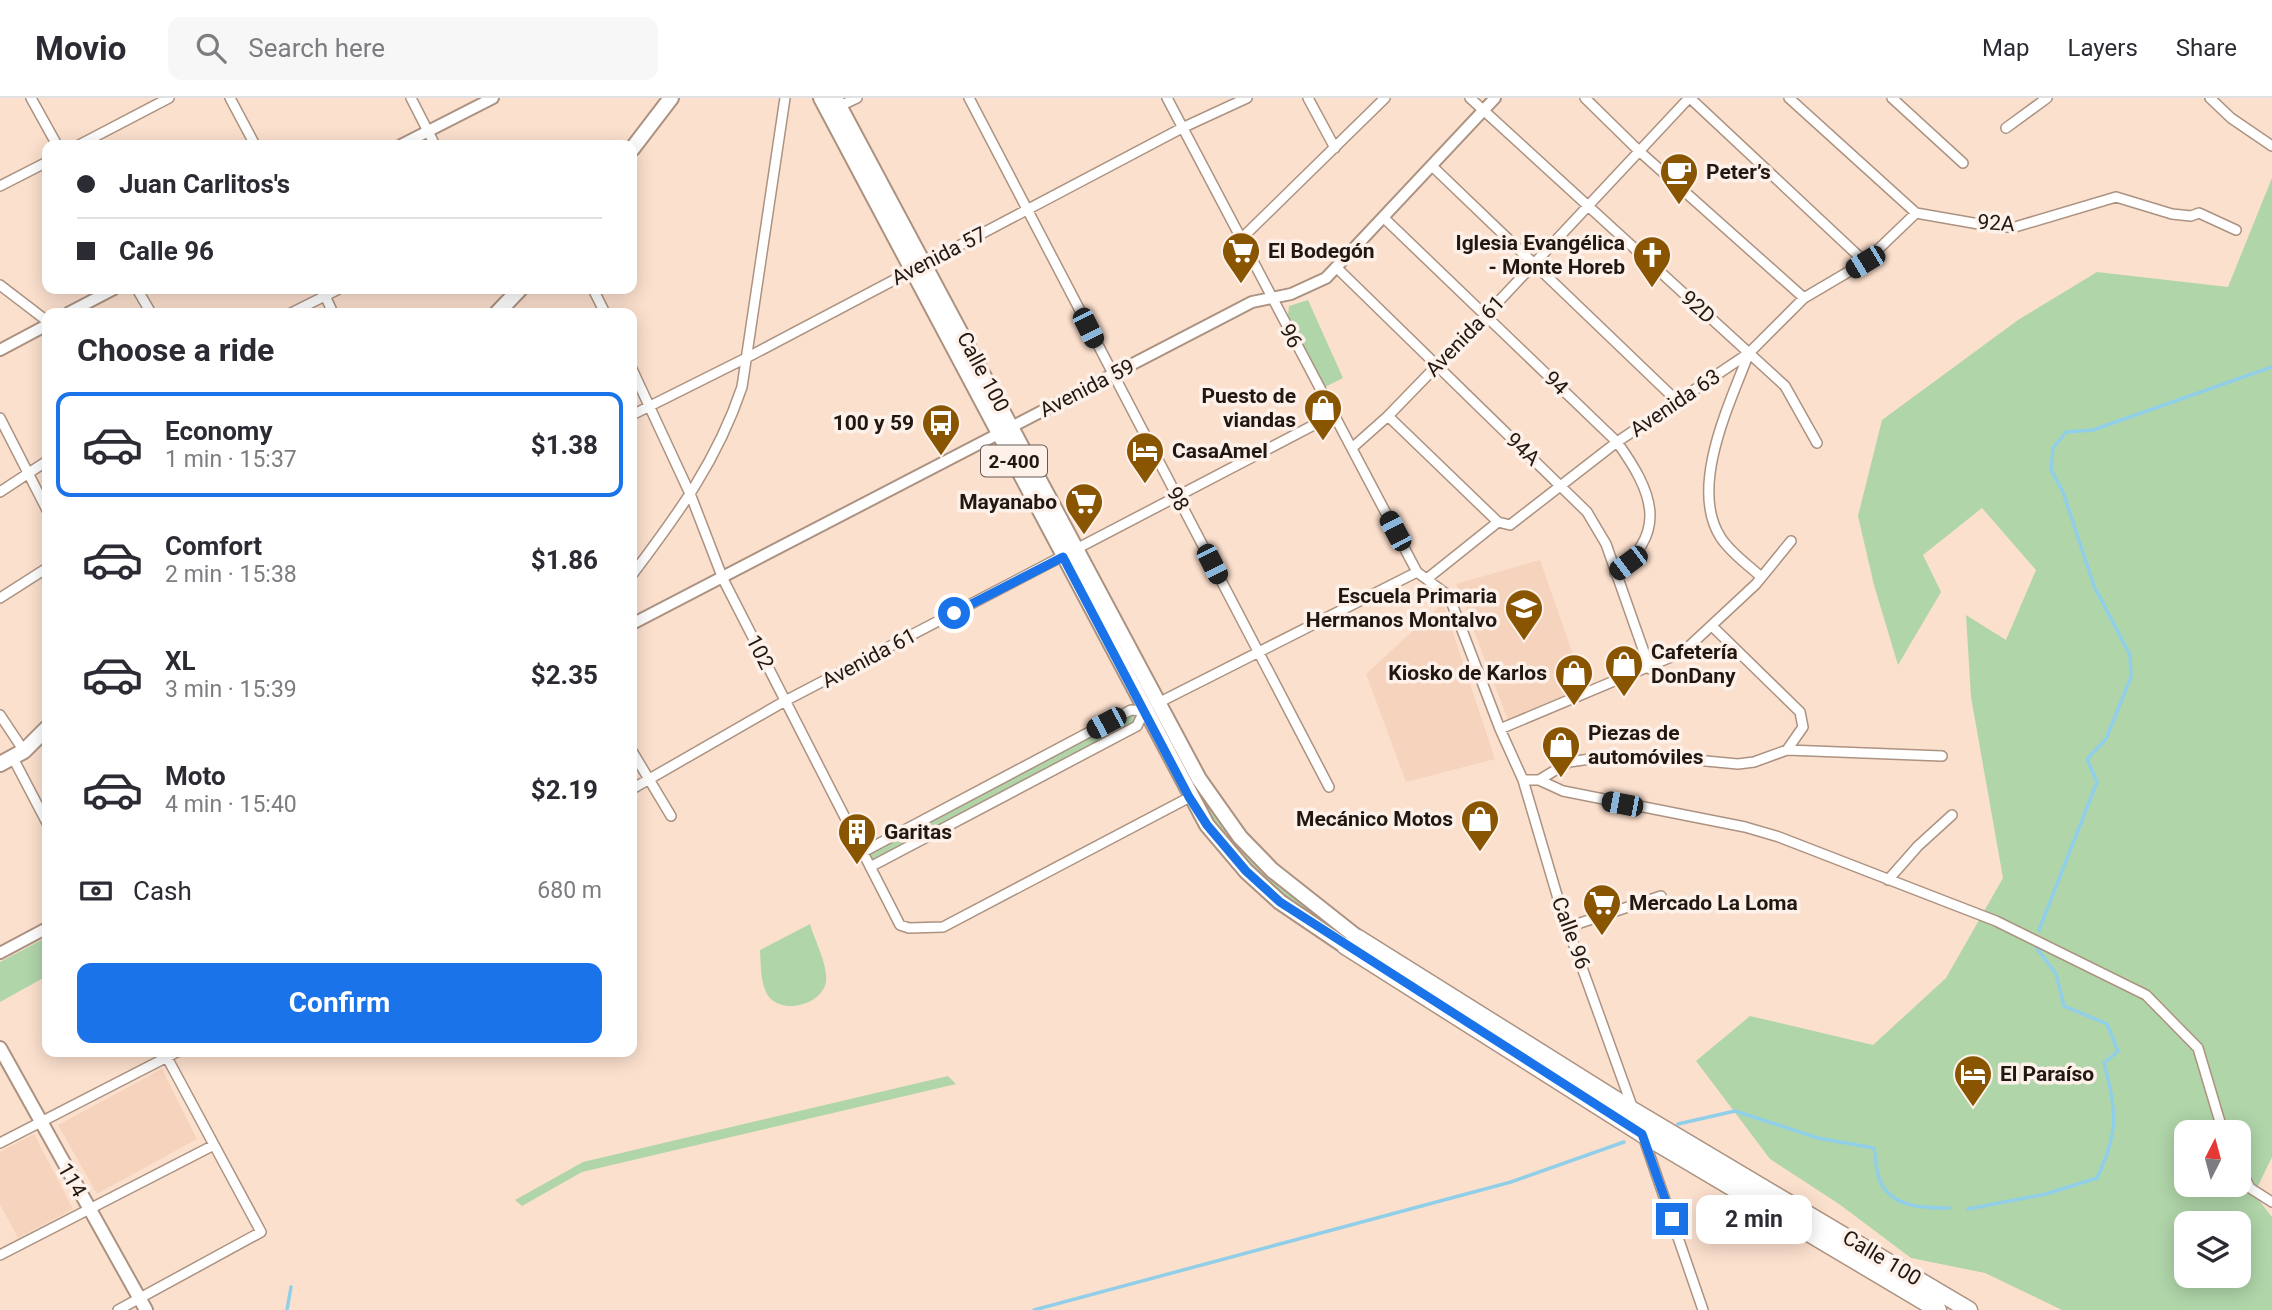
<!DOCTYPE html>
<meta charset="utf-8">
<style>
body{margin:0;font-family:Roboto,sans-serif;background:#f7f7f7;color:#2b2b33;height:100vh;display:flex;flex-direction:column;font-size:26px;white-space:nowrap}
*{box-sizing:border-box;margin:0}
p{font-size:23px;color:#7c7c81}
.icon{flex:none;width:38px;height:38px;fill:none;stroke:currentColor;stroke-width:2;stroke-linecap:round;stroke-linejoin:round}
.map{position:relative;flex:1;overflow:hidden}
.sheet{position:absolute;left:42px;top:210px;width:595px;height:749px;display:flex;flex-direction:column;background:#fff;border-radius:14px;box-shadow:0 4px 18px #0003}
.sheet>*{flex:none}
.hud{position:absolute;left:42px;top:42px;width:595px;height:154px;border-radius:14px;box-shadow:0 4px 18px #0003;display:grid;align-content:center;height:154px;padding:0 35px;background:#fff}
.needle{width:46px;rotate:6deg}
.tools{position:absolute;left:2174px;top:1022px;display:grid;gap:14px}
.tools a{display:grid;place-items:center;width:77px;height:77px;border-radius:14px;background:#fff;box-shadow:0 4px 18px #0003;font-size:35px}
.end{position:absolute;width:32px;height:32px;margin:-16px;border:9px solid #1a73e8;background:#fff;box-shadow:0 0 0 4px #fff}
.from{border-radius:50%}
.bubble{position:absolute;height:49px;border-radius:14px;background:#fff;box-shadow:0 4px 18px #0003;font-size:23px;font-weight:700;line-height:49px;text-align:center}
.car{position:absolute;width:21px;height:42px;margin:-21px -10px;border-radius:9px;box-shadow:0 0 5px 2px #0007;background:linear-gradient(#222 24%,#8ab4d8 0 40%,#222 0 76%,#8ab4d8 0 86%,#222 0)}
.hud b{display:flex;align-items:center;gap:24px;height:66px;font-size:26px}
.hud b+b{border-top:2px solid #e1e1e2}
.hud i{width:18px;height:18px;background:#2b2b33}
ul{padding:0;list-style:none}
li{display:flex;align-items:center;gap:21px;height:105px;margin:0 14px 10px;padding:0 21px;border:4px solid transparent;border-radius:14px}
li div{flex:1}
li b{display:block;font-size:26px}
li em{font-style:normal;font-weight:700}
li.on{border-color:#1a73e8}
li>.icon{width:63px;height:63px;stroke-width:1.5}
h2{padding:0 35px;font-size:32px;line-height:84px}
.pay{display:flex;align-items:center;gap:18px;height:77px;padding:0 35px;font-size:26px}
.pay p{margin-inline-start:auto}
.cta{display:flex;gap:14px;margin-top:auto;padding:14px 35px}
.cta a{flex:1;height:80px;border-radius:14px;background:#1a73e8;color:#fff;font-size:28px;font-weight:700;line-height:80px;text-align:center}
header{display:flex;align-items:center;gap:42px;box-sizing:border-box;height:98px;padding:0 35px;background:#fff;border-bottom:2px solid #e1e1e2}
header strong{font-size:33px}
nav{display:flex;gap:38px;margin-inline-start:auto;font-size:24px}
.search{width:490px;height:63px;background:#f7f7f7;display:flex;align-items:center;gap:18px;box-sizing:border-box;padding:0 24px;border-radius:14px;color:#7c7c81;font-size:26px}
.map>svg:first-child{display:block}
</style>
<header>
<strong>Movio</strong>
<div class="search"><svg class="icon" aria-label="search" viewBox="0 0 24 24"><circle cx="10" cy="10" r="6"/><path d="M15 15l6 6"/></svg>Search here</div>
<nav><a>Map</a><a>Layers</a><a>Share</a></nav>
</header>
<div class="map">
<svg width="2272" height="1212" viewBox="0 0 2272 1212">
<rect width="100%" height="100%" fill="#fce0ce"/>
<path fill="#f5d3bc" d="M1540,462L1586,594L1508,622L1456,486Z
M1443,505L1495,661L1406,684L1366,576Z
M162,971L197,1041L97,1096L58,1027Z
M34,1036L73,1111L18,1140L0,1106V1054Z"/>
<path fill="#b0d5a9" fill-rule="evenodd" d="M2272,80V1059L2254,1096L2272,1119V1212H2062L1985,1175L1911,1160L1839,1106L1770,1061L1696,963L1750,918L1873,947L1946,880L2003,780L1971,599L1966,517L2006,542L2036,472L1982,410L1923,457L1941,494L1898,567L1874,487L1858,418L1882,322L2018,222L2097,174L2228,189ZM2186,1034H2238V1087H2186ZM2186,1125H2238V1178H2186Z
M1308,202L1343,280L1325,289L1288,217L1289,208Z
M1156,612C1186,670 1216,731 1265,777C1292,803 1328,819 1354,847C1323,825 1289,806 1262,780C1212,734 1183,673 1153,613Z
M1132,615L1139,616L1135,626L872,764L867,755Z
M810,826C815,843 828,867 826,884C822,906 784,917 769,899C760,887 761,867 760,852Z
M47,839V878L0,904V864Z
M948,978L956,986L582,1074L522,1108L515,1102L583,1064Z"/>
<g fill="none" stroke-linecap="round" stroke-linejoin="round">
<path stroke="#91cfe9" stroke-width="3.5" d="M2039,832L2097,684L2087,661L2106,641L2131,579L2130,557L2094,488L2063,394L2051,372L2053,350L2066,334L2093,332L2272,269
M1678,1026L1735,1013L1818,1040L1874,1050C1876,1060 1876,1074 1880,1083C1892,1110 1924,1110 1949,1110
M1968,1111L2046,1096L2097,1080C2119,1033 2117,1015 2104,965L2118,953L2107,926L2064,908L2056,876L2036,849
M287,1212L291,1189
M1034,1212L1511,1084L1624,1044"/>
<defs>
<path id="minor" d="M31,0L57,47
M230,0L255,47
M411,0L435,47
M969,0L1329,689
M1167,0L1417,474
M1308,0L1335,50
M1470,0L1785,288L1817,345
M1585,0L1639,53L1804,200
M1690,0L1865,164
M1789,0L1916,115L1996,129H2015L2116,99L2172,116L2191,118L2199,115L2236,132
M1892,0L1963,65
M2210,0L2231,20L2272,48
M840,8L857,0
M2006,30L2047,0
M79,47L169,0
M1432,68L1676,302
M0,88L47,64
M1384,120L1617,344C1652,393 1670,434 1615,475
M1240,142L1385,0
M1337,170L1587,414L1606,446L1650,571
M0,187L47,223
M137,191L151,215
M322,191L333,215
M593,191L605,215
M291,215L339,191
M1749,255C1730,305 1688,390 1721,440C1731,455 1747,466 1760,478
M632,271L691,398L723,481L900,827L909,830L943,829L1190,699
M632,317L748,259L1182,30L1247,0
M1388,318L1498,424L1510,427L1617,344L1749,255L1804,200L1865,164L1916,115
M0,320L47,412
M1352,350L1388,318L1486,217L1689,0
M0,394L47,363
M1417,474L1449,498L1500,631L1523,682L1562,814L1633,1011
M632,477C678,416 717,363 742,289L785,0
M1428,480L1498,424
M0,500L47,470
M1713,529L1800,614L1803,629L1787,652
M1156,606L1417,474
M0,617L24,653
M1500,631L1683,554L1756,486L1791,443
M632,653L671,718
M13,660L47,725
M1523,682H1539L1563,693L1745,729L1779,739L1996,823L2146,897L2198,950L2223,1034
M1539,682L1569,664L1597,660L1663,659L1738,666L1754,664L1787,652L1942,658
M632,691L785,603L1333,317
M863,754L1131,612L1144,613L1137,628L870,769
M1888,782L1918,748L1952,717
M1568,829L1661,798
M1643,1038L1703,1212
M0,1045L177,954
M2238,1066L2250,1090L2272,1104
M0,1157L214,1047
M118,1212L261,1134L164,954"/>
<path id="tertiary" d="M401,47L493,0
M68,215L114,191
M0,252L47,227
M632,526L1252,204L1291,196L1326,180L1495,0
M0,855L47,830"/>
<path id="secondary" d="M0,950L146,1212"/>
<path id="primary" d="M821,0L1207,727L1246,773L1280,804L1345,848
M835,0L1199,681L1240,739L1272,772L1358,840
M632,51L671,0
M497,215L520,191
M0,666L24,653L47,630"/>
<path id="trunk" d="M1358,840L1634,1013L1969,1212
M1345,848L1642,1036L1938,1212"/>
</defs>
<use href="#minor" stroke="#ac9281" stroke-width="12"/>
<use href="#tertiary" stroke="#ac9281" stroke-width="14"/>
<use href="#secondary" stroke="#ac9281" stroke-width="16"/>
<use href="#primary" stroke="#ac9281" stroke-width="18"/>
<use href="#trunk" stroke="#ac9281" stroke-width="19"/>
<use href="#minor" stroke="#fff" stroke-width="9"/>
<use href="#tertiary" stroke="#fff" stroke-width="10"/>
<use href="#secondary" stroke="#fff" stroke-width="12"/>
<use href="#primary" stroke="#fff" stroke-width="14"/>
<use href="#trunk" stroke="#fff" stroke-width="16"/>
</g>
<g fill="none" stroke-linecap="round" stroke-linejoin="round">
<path stroke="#1a73e8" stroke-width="9" d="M954,515L1063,459L1189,699L1207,727L1246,773L1280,804L1642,1036L1672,1121"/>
</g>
<defs>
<symbol id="cafe-pin" viewBox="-11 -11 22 30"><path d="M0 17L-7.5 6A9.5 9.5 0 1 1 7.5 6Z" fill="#8a5501" stroke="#fdf1ea"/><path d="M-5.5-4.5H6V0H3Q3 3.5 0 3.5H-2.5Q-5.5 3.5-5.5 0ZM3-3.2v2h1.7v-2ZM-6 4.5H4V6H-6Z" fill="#fff"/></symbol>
<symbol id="supermarket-pin" viewBox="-11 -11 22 30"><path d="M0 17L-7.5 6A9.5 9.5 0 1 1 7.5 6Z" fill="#8a5501" stroke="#fdf1ea"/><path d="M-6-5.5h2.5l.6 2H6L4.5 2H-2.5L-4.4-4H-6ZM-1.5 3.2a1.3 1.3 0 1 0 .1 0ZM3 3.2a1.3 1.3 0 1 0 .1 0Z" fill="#fff"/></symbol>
<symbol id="church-pin" viewBox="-11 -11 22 30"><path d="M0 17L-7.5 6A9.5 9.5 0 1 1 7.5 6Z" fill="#8a5501" stroke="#fdf1ea"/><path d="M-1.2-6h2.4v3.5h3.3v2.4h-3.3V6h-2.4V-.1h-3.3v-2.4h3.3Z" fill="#fff"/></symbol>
<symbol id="shop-pin" viewBox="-11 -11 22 30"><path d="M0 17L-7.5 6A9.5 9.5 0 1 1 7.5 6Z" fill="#8a5501" stroke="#fdf1ea"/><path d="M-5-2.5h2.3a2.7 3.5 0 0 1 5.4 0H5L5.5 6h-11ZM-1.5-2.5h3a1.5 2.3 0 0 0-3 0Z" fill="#fff"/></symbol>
<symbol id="bus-pin" viewBox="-11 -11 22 30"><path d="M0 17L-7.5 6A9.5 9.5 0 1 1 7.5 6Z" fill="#8a5501" stroke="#fdf1ea"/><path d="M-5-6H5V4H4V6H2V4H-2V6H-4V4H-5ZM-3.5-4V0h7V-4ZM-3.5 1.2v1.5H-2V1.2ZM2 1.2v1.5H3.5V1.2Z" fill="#fff"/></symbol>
<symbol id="hotel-pin" viewBox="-11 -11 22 30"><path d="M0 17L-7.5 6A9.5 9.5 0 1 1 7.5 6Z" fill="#8a5501" stroke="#fdf1ea"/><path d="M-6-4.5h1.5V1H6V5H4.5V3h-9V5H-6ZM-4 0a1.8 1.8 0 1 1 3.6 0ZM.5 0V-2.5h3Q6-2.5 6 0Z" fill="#fff"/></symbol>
<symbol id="school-pin" viewBox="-11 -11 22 30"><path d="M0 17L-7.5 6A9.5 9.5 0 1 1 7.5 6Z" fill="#8a5501" stroke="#fdf1ea"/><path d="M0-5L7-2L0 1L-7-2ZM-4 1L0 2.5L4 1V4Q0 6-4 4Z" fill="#fff"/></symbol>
<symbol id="building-pin" viewBox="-11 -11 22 30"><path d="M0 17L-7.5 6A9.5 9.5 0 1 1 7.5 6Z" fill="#8a5501" stroke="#fdf1ea"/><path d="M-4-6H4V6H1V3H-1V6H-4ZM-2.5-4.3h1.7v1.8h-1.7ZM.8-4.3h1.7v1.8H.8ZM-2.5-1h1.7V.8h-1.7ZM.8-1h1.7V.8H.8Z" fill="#fff"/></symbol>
</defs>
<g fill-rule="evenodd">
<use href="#cafe-pin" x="1657" y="52" width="44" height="60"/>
<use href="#supermarket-pin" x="1219" y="131" width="44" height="60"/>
<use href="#church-pin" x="1630" y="135" width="44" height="60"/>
<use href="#shop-pin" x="1301" y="288" width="44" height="60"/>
<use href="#bus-pin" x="919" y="303" width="44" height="60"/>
<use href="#hotel-pin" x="1123" y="331" width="44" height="60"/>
<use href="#supermarket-pin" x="1062" y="382" width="44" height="60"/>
<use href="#school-pin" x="1502" y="488" width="44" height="60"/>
<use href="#shop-pin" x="1602" y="544" width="44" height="60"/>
<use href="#shop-pin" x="1552" y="553" width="44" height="60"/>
<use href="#shop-pin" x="1539" y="625" width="44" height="60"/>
<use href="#shop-pin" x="1458" y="699" width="44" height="60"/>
<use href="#building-pin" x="835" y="712" width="44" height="60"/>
<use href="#supermarket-pin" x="1580" y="783" width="44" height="60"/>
<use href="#hotel-pin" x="1951" y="954" width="44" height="60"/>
</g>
<g text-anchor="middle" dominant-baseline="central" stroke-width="7" stroke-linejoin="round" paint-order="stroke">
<rect fill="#fdf1ea" stroke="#645952" stroke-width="2" x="981" y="347.5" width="66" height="31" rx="5"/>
<g font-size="19" font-weight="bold" fill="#221811">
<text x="1014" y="363">2-400</text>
</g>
<g font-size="21" font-weight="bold" fill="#221811" stroke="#fdf1ea" text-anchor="start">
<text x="1706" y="74">Peter’s</text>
<text x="1625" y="145" text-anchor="end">Iglesia Evangélica<tspan x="1625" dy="24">- Monte Horeb</tspan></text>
<text x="1268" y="153">El Bodegón</text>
<text x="1296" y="298" text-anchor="end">Puesto de<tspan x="1296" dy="24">viandas</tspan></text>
<text x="914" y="325" text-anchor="end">100 y 59</text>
<text x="1172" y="353">CasaAmel</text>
<text x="1057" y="404" text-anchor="end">Mayanabo</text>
<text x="1497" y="498" text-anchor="end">Escuela Primaria<tspan x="1497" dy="24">Hermanos Montalvo</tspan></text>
<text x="1651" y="554">Cafetería<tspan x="1651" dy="24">DonDany</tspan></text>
<text x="1547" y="575" text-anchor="end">Kiosko de Karlos</text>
<text x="1588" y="635">Piezas de<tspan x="1588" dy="24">automóviles</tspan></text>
<text x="1453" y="721" text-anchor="end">Mecánico Motos</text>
<text x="884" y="734">Garitas</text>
<text x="1629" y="805">Mercado La Loma</text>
<text x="2000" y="976">El Paraíso</text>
</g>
<g font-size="21" fill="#221811" stroke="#fdf1ea">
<text transform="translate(1996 125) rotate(4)">92A</text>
<text transform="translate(939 158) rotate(-27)">Avenida 57</text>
<text transform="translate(1698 209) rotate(42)">92D</text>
<text transform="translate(1291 238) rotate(62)">96</text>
<text transform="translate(1465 238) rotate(-46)">Avenida 61</text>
<text transform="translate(983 274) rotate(62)">Calle 100</text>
<text transform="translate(1556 285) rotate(44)">94</text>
<text transform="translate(1087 290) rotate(-27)">Avenida 59</text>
<text transform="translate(1675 305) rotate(-34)">Avenida 63</text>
<text transform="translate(1523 351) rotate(43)">94A</text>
<text transform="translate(1178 401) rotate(62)">98</text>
<text transform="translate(760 554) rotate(63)">102</text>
<text transform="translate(869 560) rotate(-28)">Avenida 61</text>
<text transform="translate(1571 835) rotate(70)">Calle 96</text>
<text transform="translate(72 1082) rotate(60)">114</text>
<text transform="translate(1882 1160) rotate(31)">Calle 100</text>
</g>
</g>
</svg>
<div class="tools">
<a><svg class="needle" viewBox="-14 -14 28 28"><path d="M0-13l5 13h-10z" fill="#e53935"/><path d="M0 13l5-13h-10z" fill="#7c7c81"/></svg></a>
<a><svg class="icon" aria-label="layers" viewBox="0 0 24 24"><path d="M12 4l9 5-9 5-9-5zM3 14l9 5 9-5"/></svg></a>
</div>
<i class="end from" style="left:954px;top:515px"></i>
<i class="end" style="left:1672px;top:1121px"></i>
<div class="bubble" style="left:1696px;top:1097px;width:116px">2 min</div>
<i class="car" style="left:1865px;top:164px;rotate:239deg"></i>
<i class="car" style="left:1088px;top:230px;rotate:153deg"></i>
<i class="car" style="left:1395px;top:433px;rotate:332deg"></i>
<i class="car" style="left:1628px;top:465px;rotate:233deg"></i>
<i class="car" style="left:1212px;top:466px;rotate:153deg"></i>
<i class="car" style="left:1106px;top:625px;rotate:242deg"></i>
<i class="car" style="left:1622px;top:706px;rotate:281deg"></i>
<div class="hud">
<b><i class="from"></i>Juan Carlitos's</b>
<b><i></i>Calle 96</b>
</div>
<section class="sheet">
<h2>Choose a ride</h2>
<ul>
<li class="on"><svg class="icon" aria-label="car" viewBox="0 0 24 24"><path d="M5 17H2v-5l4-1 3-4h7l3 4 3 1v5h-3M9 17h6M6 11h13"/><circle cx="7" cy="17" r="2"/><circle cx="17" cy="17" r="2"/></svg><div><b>Economy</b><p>1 min · 15:37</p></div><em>$1.38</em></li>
<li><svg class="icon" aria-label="car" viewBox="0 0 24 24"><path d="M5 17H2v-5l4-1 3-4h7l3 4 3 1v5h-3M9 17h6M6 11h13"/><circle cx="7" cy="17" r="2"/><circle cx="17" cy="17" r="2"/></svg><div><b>Comfort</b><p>2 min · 15:38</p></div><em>$1.86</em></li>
<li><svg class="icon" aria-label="car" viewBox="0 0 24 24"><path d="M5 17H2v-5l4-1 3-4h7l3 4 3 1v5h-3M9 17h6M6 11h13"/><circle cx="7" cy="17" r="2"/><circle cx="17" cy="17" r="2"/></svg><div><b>XL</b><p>3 min · 15:39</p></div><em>$2.35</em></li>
<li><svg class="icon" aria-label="car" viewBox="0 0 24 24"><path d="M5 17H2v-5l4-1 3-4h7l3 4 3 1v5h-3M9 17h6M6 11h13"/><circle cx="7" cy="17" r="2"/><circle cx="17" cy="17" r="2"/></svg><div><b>Moto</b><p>4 min · 15:40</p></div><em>$2.19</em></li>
</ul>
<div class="pay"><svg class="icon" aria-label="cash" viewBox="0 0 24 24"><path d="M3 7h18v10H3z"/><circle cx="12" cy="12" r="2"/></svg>Cash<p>680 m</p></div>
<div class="cta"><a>Confirm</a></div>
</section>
</div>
